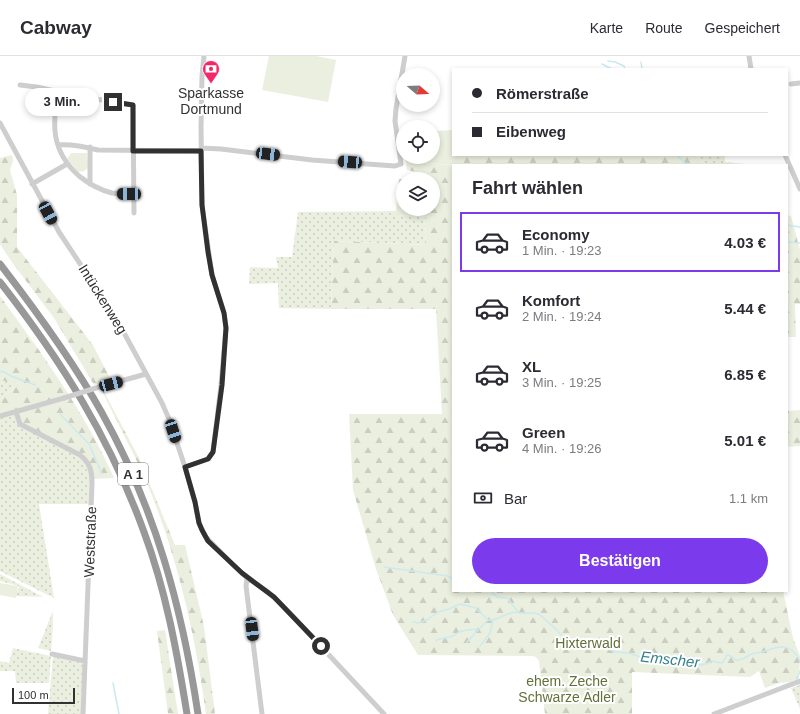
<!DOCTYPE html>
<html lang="de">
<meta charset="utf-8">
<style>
body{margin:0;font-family:Helvetica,sans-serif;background:#f2f2f3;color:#2b2b33;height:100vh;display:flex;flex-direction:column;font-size:15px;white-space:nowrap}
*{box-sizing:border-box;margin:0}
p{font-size:13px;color:#7c7c81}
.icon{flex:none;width:22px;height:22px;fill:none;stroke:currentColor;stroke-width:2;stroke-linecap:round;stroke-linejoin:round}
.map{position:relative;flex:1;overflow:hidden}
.side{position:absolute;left:452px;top:108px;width:336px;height:428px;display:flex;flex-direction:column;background:#fff;border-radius:0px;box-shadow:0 2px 6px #0003}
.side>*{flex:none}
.guide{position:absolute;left:452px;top:12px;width:336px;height:88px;border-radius:0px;box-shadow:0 2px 6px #0003;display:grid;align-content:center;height:88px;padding:0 20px;background:#fff}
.needle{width:26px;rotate:109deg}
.tools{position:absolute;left:396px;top:12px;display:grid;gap:8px}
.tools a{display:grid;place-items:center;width:44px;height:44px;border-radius:50%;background:#fff;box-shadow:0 2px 6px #0003;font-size:20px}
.scale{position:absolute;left:12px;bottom:10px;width:63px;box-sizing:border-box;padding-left:4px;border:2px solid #313131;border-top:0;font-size:11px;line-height:14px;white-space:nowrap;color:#313131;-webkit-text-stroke:3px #fff;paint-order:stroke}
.end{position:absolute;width:18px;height:18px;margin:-9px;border:5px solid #313131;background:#fff;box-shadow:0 0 0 2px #fff}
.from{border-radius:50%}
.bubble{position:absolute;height:28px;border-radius:14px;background:#fff;box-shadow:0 2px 6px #0003;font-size:13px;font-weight:800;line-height:28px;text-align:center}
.car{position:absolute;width:12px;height:24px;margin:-12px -6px;border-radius:5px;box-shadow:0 0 3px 1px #0007;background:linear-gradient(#222 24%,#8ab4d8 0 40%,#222 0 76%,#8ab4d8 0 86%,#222 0)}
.guide b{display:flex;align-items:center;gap:14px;height:38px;font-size:15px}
.guide b+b{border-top:1px solid #e1e1e2}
.guide i{width:10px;height:10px;background:#2b2b33}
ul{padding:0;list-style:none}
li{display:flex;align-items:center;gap:12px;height:60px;margin:0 8px 6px;padding:0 12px;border:2px solid transparent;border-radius:0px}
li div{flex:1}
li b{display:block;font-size:15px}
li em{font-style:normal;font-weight:800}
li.active{border-color:#7c3aed}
li>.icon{width:36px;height:36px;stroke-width:1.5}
h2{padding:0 20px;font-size:18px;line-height:48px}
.pay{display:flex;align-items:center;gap:10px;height:44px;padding:0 20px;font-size:15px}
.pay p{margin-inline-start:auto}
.primary-button{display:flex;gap:8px;margin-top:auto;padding:8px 20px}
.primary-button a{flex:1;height:46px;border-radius:24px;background:#7c3aed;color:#fff;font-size:16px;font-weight:800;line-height:46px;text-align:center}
header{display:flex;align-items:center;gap:24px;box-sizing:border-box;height:56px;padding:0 20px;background:#fff;border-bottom:1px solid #e1e1e2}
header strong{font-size:19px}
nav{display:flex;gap:22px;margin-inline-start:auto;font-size:14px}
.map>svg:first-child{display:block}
</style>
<header>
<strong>Cabway</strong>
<nav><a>Karte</a><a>Route</a><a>Gespeichert</a></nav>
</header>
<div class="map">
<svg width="800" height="658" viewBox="0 0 800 658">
<defs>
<pattern id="grass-dots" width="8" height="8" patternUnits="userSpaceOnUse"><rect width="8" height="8" fill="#ebefdf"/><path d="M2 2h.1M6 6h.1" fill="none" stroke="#cacdc0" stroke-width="1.8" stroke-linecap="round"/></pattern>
<pattern id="forest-firs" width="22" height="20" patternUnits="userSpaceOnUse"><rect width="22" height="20" fill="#ebefdf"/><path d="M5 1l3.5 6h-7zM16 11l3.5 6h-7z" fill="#cacdc0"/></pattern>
</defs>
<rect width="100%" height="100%" fill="#fff"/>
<path fill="url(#grass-dots)" d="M696,99H725V106L756,109H706Z
M396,155L398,159L426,161L425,189L334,185L331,253L279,252L278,227L249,228L250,211L278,212L276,201H292L298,156Z
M0,324H2L20,328L0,343Z
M15,357L83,404L90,418L89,448H39L54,542L0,515V362Z
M0,518L43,541L16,540L19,530L0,525Z
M53,555V570L51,595L38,592Z
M13,592L51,600L49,627H16L15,615H0V605L9,607Z
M53,600L83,607L81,658H48Z
M800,629V653L791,632Z"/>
<path fill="url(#forest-firs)" d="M12,99L13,105L10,114L17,139V191L93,289L111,324L94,329L54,262L11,205L0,188V102Z
M456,99H696L706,109H453V535H783L793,582L800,600L799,622L790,626L779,627L765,632L759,615L750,621L632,616V658H545L539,605L536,601L532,600L418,599L393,559L376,513L353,434L349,358H442L436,253H331L334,185L425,189L426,161L398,159L396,155L399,123H403V153H433V123H419V122L416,116L407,114L406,106L456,109Z
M787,159L791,160L800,194V248H795L796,281H787Z
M0,240C42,298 85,356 114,422L94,423L81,398L54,383L22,367L16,355L0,359V343L20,328L0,324Z
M103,334L139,402L175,489H185L204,570L215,658H206C195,577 177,498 145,422C132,394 117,366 103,337Z
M800,354V390L787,391V355Z
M165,574L178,658H168L157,575Z"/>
<path fill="#ebefdf" d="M269,0H316L336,4L328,46L262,34Z
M453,74V99H456L457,109L406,106L404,101H433V75Z
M71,97H87L88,112L84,115L78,116L67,103Z
M0,527L18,530L16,542L0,539Z"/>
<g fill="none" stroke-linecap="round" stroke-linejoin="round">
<path stroke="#caeaf0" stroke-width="1.5" d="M608,5L615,6L624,10L625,13
M641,6L642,13
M602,8L612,13
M677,99L687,109
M787,169L800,171
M787,186L800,187
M0,316L2,315L11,320L35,329
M60,358L89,388L102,418
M384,511L448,520L453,523
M490,535L497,541L507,542L519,557H533L539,558L558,575L565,584L571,589H579L588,586H594L615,596L629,597L640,601L653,599L665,602L676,601L701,609L706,608L712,605L721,607L723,606L727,599L731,600L735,604C742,605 744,602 750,599C753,597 758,597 762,596C779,590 791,586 800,605
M413,566L419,567L427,564L438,556L449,553L460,548L476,552L488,564C498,565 506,556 517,556
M436,584L453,580L459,576L466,574L479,573L488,564
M467,586L478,574
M480,590L490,577L493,564
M797,623L800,615
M113,627L119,658
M799,629L800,630"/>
<path stroke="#cecece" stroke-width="5" d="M749,0L751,13
M791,28L800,27
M20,29L37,31L77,40L133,49L134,157
M59,36C51,69 52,96 79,120C89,128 100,134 112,137C119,138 126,137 133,138
M0,67L59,176L116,262L162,347L169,363L185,411L195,446L199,467L205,480L233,509L247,522L267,535L286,553L384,658
M58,89C70,88 86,91 98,94L201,95
M90,91V128
M201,92L221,93L312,104L395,110L401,108L395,65L396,53L405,0
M785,99L800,133
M32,128L67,108
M99,331L146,318
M16,356L20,368L80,399C90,407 92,415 92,427L83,658
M0,360L64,342
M185,411L208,403L213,396L221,329L226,272L224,257L212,219L202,149L201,71L202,20L204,0
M247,522L246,530L262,658
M52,598L85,605
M714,658L800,625"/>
<path stroke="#989898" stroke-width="7" d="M0,208C37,256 73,305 102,357C155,452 182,551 198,658
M0,226C61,304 110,382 144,476C166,535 177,596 187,658"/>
<path stroke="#cecece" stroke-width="5" d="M64,342L99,331"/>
</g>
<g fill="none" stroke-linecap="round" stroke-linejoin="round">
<path stroke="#313131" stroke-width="5" d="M113,46L133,49V95H201L202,149L208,196L212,219L224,257L226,272L222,329L213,396L208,403L185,411L195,446L199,467L202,474L208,485L242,517L274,541L321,590"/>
</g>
<defs>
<symbol id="bank-pin" viewBox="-11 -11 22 30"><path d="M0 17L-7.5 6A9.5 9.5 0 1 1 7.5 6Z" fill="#f42869" stroke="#fff"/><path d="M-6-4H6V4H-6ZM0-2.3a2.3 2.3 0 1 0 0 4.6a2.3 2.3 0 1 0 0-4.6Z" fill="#fff"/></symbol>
</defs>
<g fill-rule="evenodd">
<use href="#bank-pin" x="201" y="3" width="20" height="27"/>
</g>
<g text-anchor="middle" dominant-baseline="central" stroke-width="4" stroke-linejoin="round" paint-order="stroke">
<rect fill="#fff" stroke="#6f6f6f" stroke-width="1" x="118" y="407" width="30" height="22" rx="3"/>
<g font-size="13" font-weight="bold" fill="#313131">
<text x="133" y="418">A 1</text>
</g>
<g font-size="14" fill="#313131" stroke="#fff">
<text x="211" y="37">Sparkasse<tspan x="211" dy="16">Dortmund</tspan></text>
</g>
<g font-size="14" fill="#313131" stroke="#fff">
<text transform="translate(103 243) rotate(58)">Intückenweg</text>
<text transform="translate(90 486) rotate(-88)">Weststraße</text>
</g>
<g font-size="14" fill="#62713a" stroke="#fff">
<text x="588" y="587">Hixterwald</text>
<text x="567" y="625">ehem. Zeche<tspan x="567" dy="16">Schwarze Adler</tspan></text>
</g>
<g font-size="15" font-style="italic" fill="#33818d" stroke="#fff">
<text transform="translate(670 603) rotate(6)">Emscher</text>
</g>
</g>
</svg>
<div class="tools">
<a><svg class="needle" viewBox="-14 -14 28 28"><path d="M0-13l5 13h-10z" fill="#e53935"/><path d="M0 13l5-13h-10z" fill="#7c7c81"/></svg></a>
<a><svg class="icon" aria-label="locate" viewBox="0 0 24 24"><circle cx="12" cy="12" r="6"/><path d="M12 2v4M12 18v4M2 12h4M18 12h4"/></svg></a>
<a><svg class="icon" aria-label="layers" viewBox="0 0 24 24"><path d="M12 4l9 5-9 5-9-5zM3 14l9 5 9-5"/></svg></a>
</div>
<div class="scale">100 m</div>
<i class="end from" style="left:321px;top:590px"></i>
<i class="end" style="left:113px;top:46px"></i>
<div class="bubble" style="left:25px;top:32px;width:74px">3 Min.</div>
<i class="car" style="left:268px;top:98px;rotate:97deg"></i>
<i class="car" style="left:350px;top:106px;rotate:274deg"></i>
<i class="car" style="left:129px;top:138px;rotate:271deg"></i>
<i class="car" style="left:48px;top:157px;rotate:152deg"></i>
<i class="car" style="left:111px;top:328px;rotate:75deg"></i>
<i class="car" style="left:173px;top:375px;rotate:162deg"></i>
<i class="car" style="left:252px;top:573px;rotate:173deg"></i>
<div class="guide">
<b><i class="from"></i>Römerstraße</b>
<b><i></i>Eibenweg</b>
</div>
<section class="side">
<h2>Fahrt wählen</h2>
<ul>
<li class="active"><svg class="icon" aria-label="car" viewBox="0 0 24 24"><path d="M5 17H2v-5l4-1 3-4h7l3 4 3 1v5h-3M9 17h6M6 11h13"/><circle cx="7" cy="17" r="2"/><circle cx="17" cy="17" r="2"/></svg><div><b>Economy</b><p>1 Min. · 19:23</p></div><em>4.03 €</em></li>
<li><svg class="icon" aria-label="car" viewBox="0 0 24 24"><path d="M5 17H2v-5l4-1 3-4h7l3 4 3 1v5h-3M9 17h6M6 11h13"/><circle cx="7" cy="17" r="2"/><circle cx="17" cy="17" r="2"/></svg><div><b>Komfort</b><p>2 Min. · 19:24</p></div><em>5.44 €</em></li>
<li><svg class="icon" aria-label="car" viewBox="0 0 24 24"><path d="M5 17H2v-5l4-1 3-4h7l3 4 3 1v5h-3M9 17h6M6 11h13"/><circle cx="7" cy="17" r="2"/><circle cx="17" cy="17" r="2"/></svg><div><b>XL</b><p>3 Min. · 19:25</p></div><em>6.85 €</em></li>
<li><svg class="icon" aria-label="car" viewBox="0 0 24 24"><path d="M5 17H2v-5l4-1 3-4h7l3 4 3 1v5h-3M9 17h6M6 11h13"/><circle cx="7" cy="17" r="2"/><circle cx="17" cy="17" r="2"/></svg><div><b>Green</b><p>4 Min. · 19:26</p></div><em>5.01 €</em></li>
</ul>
<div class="pay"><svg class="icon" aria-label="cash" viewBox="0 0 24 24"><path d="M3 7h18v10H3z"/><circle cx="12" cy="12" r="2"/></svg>Bar<p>1.1 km</p></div>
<div class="primary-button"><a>Bestätigen</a></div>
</section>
</div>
